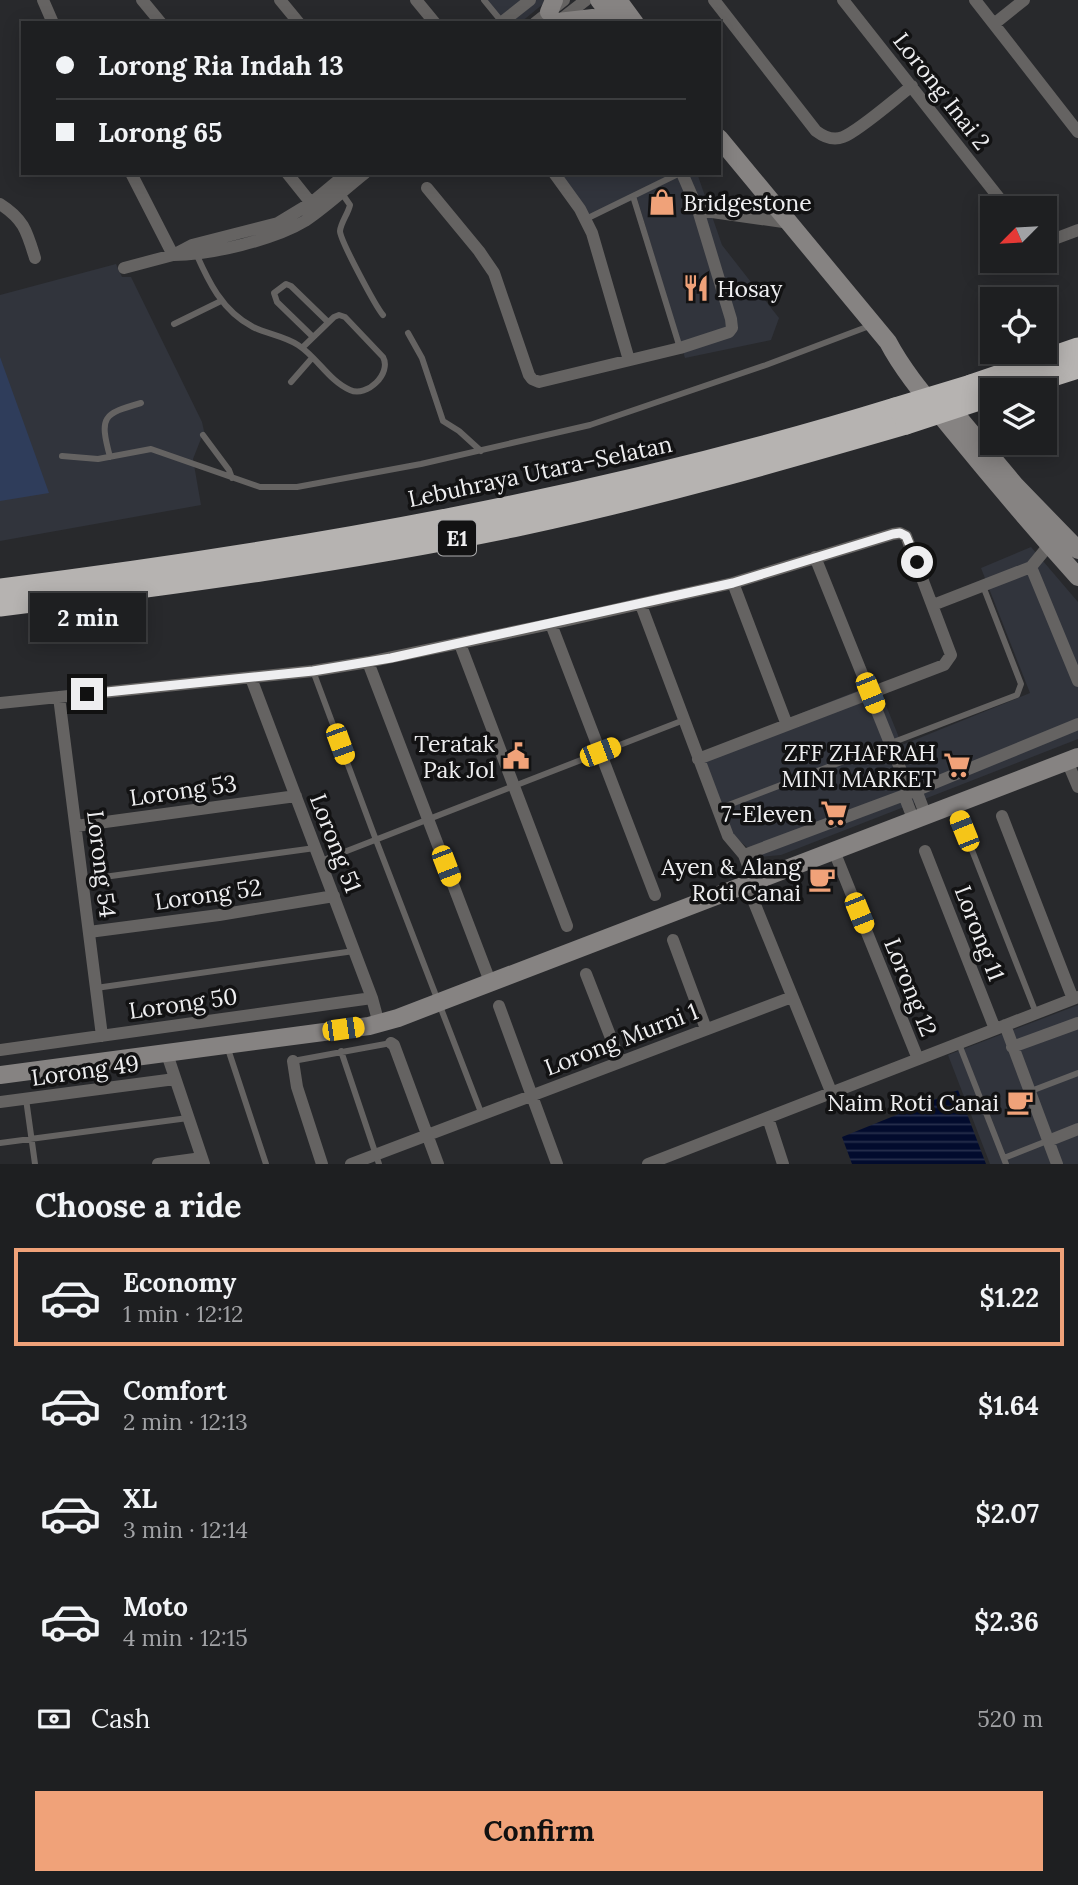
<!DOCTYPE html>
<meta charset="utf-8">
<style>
body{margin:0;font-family:Lora,serif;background:#2b2c2e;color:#f1f3f6;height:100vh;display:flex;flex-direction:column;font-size:26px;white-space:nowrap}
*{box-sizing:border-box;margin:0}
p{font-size:23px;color:#a1a2a5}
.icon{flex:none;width:38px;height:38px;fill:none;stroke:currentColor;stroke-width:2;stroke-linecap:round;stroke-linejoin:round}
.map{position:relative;height:1164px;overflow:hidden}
.side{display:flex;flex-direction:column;background:#1e1f21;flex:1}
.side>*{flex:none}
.guide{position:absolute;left:21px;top:21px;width:700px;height:154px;border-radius:0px;box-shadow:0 4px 18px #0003,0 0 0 2px #3c3d3f;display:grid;align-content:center;height:154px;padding:0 35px;background:#1e1f21}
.needle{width:46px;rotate:246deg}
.controls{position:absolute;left:980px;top:196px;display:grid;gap:14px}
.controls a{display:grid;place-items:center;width:77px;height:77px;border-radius:0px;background:#1e1f21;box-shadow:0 4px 18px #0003,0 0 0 2px #3c3d3f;font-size:35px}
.end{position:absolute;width:32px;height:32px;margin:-16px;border:9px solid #eeeef0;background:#111;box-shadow:0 0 0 4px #111}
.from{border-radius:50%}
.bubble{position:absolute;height:49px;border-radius:0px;background:#1e1f21;box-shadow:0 4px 18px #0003,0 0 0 2px #3c3d3f;font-size:23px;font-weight:700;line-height:49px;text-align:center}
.car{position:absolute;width:21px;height:42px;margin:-21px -10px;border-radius:9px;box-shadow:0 0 5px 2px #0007;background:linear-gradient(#f5c518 24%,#345 0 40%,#f5c518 0 76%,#345 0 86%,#f5c518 0)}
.guide b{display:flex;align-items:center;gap:24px;height:66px;font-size:26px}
.guide b+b{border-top:2px solid #3c3d3f}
.guide i{width:18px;height:18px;background:#f1f3f6}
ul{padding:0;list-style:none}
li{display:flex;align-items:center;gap:21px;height:98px;margin:0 14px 10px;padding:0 21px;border:4px solid transparent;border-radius:0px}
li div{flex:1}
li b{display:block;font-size:26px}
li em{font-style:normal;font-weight:700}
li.active{border-color:#f0a279}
li>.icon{width:63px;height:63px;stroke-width:1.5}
h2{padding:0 35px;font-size:32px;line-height:84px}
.pay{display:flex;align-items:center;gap:18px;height:77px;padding:0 35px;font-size:26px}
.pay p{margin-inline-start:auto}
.action{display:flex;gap:14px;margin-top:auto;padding:14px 35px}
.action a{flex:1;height:80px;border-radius:0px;background:#f0a279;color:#111;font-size:28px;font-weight:700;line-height:80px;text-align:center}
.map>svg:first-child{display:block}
</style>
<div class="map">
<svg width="1078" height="1164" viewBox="0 0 1078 1164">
<defs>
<pattern id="water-rules" width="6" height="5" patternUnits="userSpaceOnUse" patternTransform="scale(1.75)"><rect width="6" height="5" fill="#020b2d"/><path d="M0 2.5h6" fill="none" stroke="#272f4c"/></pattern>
</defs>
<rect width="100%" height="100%" fill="#28292c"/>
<path fill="#31343c" d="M481,0H544L543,4L520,23H500Z
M557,173H697L722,245L779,318L771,340L685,358L637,198L591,219Z
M116,264L122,277H131L202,422L204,431L193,459L201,505L0,541V295Z
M1031,547L1078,602V739L781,855L759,857L731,834L699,754L877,683L902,745L1030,693L981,568Z
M1078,1005V1164H990L948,1055Z"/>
<path fill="#2f3d5b" d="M0,357L49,493L0,501Z"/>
<path fill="url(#water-rules)" d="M958,1090L986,1164H852L842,1137Z"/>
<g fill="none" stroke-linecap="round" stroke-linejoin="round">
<path stroke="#656362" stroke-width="6" d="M484,0L502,22
M341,192L350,205C348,214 341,222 340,231C340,240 376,307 383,315
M633,196L680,348
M586,219L680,173
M195,251C208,281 222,311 253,327C267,334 284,336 298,345C317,357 329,381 350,390C367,398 392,373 383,357L345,317L339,315L334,317L302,348
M174,324L221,301
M408,333L422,358L443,421L459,431L481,451
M313,337L277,302L274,293L286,284L291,286L328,322
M291,382L312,358
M203,435L229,470L232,478
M62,456L98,459L151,449L260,487H297L421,464L590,425L766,365L872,325
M110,457C99,416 103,414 141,403
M313,671L376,840L482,1115
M955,807L1036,1013
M718,809L1017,695L1021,684L983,586
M321,861L684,720
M82,880L315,848
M96,988L354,951
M959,1044L1006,1164
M227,1046L266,1164
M341,1051L379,1164
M293,1061L391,1043
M1031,1091L1078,1073
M26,1099L35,1164
M0,1143L188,1118
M1004,1158L1047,1141"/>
<path stroke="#656362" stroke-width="12" d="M43,0L53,23
M142,0L161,23
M280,0L299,23
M416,0L435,23
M714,0L816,131C824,137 833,141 843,137C859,131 896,98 912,86
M843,0L1007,208
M975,0L1078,132
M559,21L586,0
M501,23L530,0
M535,23L564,0
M994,24L1024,0
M131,173L173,255
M287,173L315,208
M554,173L580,209L592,233L629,360
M427,188L479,251L494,273L529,375L532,379L539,382L680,348L729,332L732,328L731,319L698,210L682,173
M0,204C24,219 27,232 35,258
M698,210L790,223
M1045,239L1057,238L1078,230
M174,255C209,255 274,240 305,221C326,207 345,189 365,173
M124,268L173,255L192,245L278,223L311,203L347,173
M815,557L910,793
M1031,567L1078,681
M733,583L787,725
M641,605L728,836L744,855L754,882
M933,605L1031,567L1049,545
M551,624L655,895
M460,644L567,926
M368,662L491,984
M251,678L372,998L379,1024
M59,697L102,1036
M0,703L313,671L368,662L551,624L733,583L893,534L900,533L906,536L951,655L944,665L698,759
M1067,761L1078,787
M916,790L926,816
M904,795L914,821
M1002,816L1073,999
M76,826L296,796
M834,851L918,1059
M925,851L995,1029
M744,855L910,793L1078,724
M747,885L832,1094
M89,932L219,915L334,896
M673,940L706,1029
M586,974L620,1061
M499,1006L557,1164
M1005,1025L1057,1164
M391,1043L394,1045L438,1164
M1012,1047L1078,1023
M0,1050L372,998
M167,1054L204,1164
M293,1061L297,1087L322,1164
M0,1102L175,1079
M768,1118L783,1164
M1048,1141L1078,1129
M158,1164L202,1158
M351,1164L792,997
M648,1164L1078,997"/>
<path stroke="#868382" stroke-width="18" d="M599,0L617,23
M618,0L635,23
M549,12L554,0
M558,22L593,18L614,23
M719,138L888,342C906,376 932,404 955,433C995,482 1036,530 1078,577
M944,400L1015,485L1078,550
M0,1075L369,1026L398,1018L1078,757"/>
<path stroke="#b6b3b1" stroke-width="21" d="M971,385L1078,348
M1009,390L1078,368
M0,589C303,551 603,498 895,408
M0,606C175,584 349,561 522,525C652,497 779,461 906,424"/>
<path stroke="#b6b3b1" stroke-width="21" d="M895,408L971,385
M906,424L979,400"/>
</g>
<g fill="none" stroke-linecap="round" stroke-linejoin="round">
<path stroke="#eeeef0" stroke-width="9" d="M87,694L313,671L391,658L733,583L893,534L900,533L906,536L917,562"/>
</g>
<defs>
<symbol id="shop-bare" viewBox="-9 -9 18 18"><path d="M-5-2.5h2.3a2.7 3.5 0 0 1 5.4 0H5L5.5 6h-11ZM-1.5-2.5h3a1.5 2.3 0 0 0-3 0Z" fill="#f0a279" stroke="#121213" stroke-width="2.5" paint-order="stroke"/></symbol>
<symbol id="restaurant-bare" viewBox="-9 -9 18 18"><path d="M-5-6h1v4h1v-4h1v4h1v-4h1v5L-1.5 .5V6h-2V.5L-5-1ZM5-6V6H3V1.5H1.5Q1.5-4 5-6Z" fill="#f0a279" stroke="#121213" stroke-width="2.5" paint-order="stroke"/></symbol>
<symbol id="civic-bare" viewBox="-9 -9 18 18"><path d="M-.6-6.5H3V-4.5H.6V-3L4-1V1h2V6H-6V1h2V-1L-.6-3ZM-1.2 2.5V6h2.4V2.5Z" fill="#f0a279" stroke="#121213" stroke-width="2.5" paint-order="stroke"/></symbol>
<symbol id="supermarket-bare" viewBox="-9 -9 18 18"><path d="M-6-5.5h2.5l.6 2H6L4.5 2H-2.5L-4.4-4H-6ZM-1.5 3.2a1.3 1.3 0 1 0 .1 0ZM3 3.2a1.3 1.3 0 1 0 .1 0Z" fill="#f0a279" stroke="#121213" stroke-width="2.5" paint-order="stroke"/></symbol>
<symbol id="cafe-bare" viewBox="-9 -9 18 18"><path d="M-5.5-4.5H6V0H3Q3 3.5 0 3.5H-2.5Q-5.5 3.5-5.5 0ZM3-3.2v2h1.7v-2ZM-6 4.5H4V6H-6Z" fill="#f0a279" stroke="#121213" stroke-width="2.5" paint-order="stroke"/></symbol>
</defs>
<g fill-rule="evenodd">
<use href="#shop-bare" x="643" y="183" width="38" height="38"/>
<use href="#restaurant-bare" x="677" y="269" width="38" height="38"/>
<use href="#civic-bare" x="497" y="737" width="38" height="38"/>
<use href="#supermarket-bare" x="938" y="746" width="38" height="38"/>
<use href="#supermarket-bare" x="815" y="794" width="38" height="38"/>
<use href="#cafe-bare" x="803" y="860" width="38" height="38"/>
<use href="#cafe-bare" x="1001" y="1083" width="38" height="38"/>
</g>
<g text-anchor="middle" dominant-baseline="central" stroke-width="7" stroke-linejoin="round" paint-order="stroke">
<rect fill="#121213" stroke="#acacae" stroke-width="2" x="438" y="520.5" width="38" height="35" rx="5"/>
<g font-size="21" font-weight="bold" fill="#eeeef0">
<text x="457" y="538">E1</text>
</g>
<g font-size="23" fill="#eeeef0" stroke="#121213">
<text transform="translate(942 91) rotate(52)">Lorong Inai 2</text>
<text transform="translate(540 471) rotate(-12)">Lebuhraya Utara–Selatan</text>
<text transform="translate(183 790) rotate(-8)">Lorong 53</text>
<text transform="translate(336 843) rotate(69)">Lorong 51</text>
<text transform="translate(102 864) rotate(83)">Lorong 54</text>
<text transform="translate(208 894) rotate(-8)">Lorong 52</text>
<text transform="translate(980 933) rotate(69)">Lorong 11</text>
<text transform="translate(911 987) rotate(68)">Lorong 12</text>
<text transform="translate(183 1003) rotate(-8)">Lorong 50</text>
<text transform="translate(621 1039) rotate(-21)">Lorong Murni 1</text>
<text transform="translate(85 1070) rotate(-8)">Lorong 49</text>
</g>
<g font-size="23" fill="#eeeef0" stroke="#121213" text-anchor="end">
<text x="683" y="202" text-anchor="start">Bridgestone</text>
<text x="717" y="288" text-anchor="start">Hosay</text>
<text x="495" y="743">Teratak<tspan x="495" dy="26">Pak Jol</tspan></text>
<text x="936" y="752">ZFF ZHAFRAH<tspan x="936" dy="26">MINI MARKET</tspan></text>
<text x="813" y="813">7-Eleven</text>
<text x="801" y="866">Ayen &amp; Alang<tspan x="801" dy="26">Roti Canai</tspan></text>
<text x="999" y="1102">Naim Roti Canai</text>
</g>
</g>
</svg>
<div class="controls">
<a><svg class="needle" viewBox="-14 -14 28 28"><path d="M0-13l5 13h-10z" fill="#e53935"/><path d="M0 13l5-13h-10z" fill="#a1a2a5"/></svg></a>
<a><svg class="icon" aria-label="locate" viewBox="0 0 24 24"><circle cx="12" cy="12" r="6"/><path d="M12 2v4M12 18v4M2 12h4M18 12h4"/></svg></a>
<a><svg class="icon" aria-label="layers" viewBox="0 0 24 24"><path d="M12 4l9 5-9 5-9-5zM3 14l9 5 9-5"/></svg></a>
</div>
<i class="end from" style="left:917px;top:562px"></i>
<i class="end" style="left:87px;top:694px"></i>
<div class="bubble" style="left:30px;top:593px;width:116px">2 min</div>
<i class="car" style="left:870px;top:693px;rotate:158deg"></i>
<i class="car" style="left:340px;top:744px;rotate:160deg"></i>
<i class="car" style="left:600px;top:752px;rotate:69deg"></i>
<i class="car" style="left:964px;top:831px;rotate:338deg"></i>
<i class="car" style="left:446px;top:866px;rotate:159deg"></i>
<i class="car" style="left:859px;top:913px;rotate:158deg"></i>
<i class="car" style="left:343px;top:1029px;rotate:82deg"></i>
<div class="guide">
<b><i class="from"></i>Lorong Ria Indah 13</b>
<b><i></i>Lorong 65</b>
</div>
</div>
<section class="side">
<h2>Choose a ride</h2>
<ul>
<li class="active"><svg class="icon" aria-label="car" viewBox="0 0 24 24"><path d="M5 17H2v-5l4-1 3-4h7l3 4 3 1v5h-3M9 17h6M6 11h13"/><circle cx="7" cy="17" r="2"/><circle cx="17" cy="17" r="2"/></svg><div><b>Economy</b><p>1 min · 12:12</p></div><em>$1.22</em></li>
<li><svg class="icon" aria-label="car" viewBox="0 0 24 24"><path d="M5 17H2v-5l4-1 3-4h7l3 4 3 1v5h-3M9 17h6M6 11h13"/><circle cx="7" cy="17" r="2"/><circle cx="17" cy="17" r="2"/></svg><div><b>Comfort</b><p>2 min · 12:13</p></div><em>$1.64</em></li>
<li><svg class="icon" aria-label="car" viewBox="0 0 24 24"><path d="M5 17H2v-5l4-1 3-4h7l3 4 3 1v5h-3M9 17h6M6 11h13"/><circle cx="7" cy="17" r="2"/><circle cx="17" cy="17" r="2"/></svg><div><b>XL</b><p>3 min · 12:14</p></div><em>$2.07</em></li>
<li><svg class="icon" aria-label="car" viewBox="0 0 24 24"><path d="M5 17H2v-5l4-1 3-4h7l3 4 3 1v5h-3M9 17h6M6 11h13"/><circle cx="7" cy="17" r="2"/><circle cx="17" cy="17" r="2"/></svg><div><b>Moto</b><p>4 min · 12:15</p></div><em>$2.36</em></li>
</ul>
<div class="pay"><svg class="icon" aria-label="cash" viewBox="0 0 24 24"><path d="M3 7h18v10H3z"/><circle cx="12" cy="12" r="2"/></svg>Cash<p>520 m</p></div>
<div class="action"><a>Confirm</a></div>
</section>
